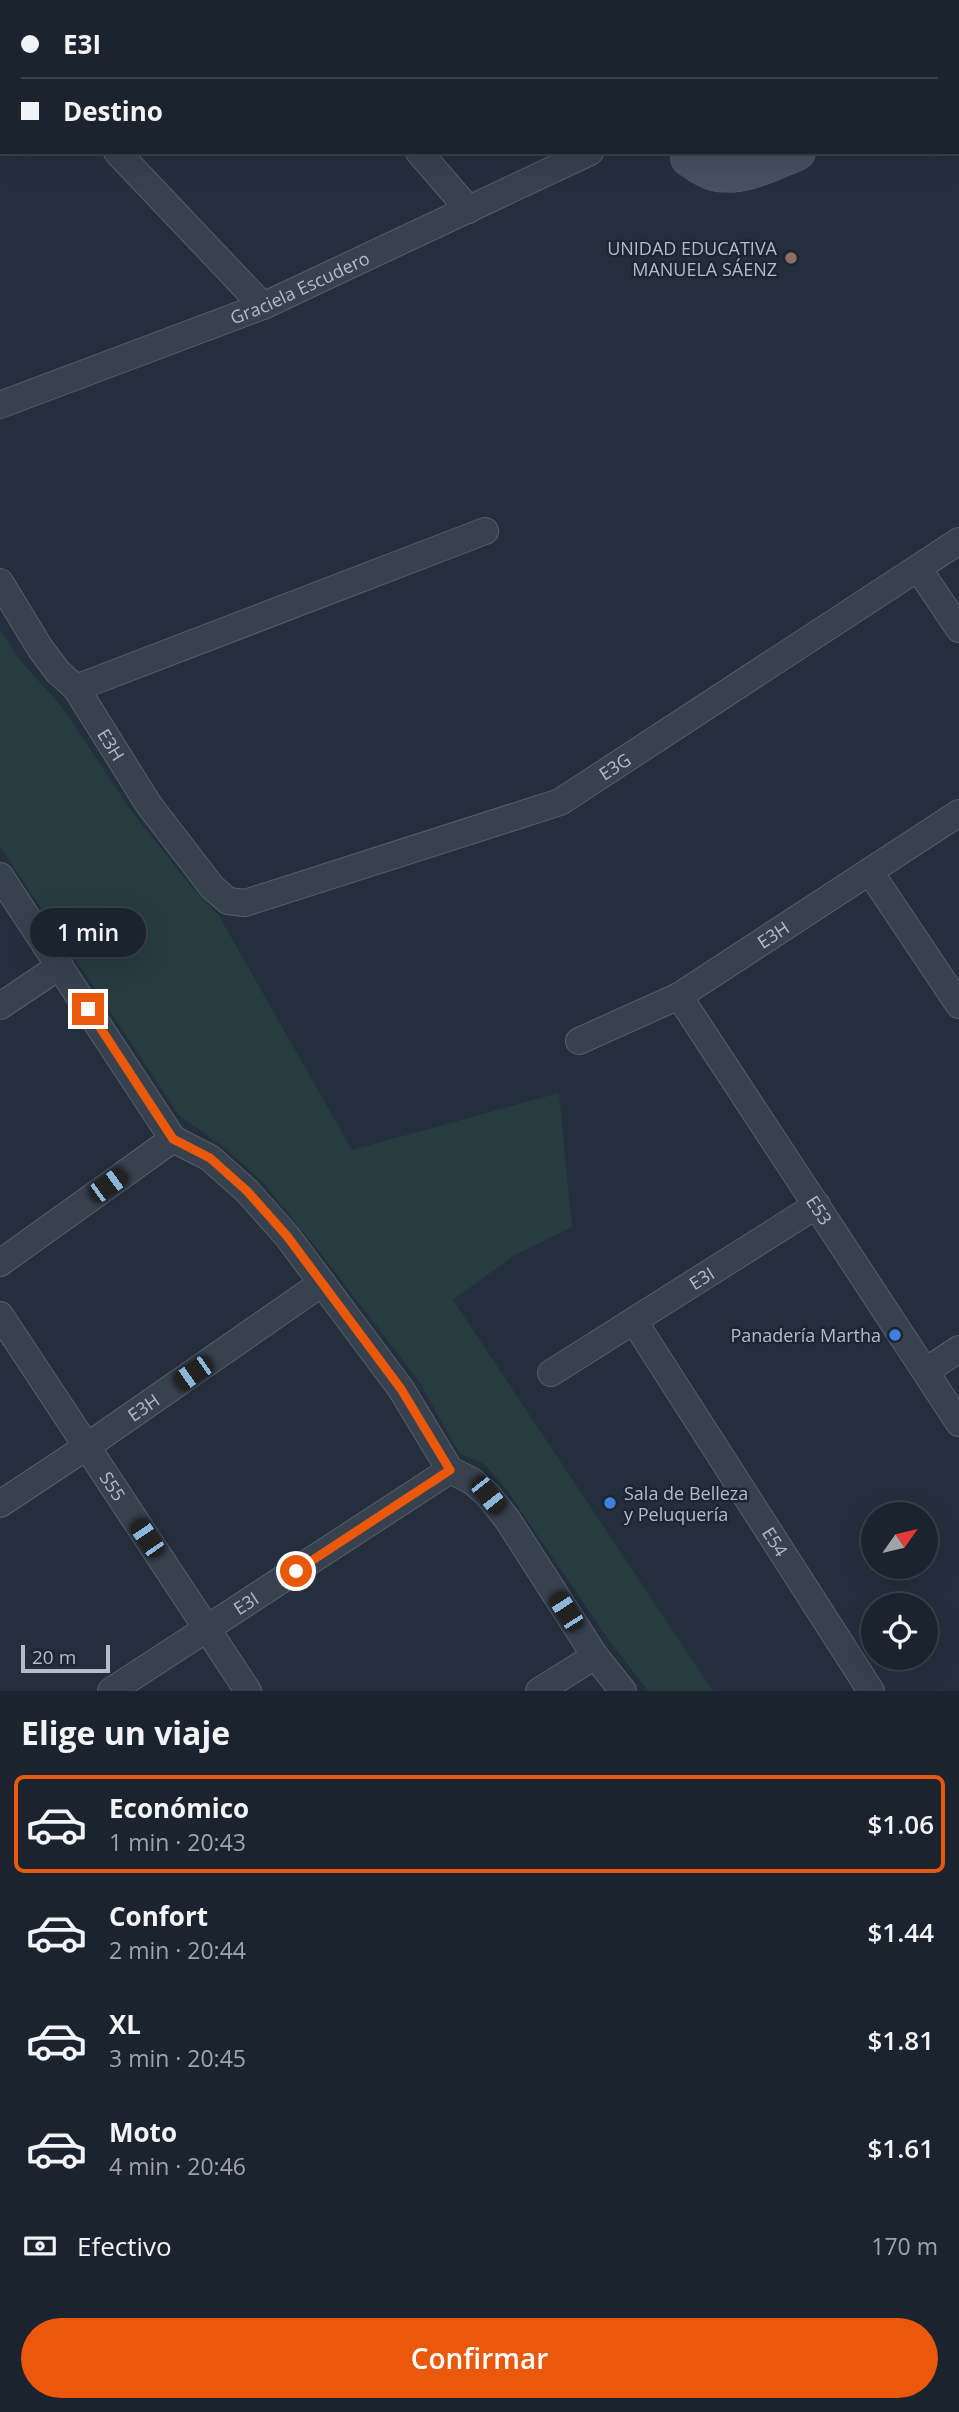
<!DOCTYPE html>
<html lang="es">
<meta charset="utf-8">
<style>
body{margin:0;font-family:"Open Sans",sans-serif;background:#242b36;color:#f1f3f6;height:100vh;display:flex;flex-direction:column;font-size:26px;white-space:nowrap}
*{box-sizing:border-box;margin:0}
p{font-size:23px;color:#a0a4aa}
.icon{flex:none;width:38px;height:38px;fill:none;stroke:currentColor;stroke-width:2;stroke-linecap:round;stroke-linejoin:round}
.map{position:relative;height:1691px;overflow:hidden}
.details{display:flex;flex-direction:column;background:#1b232e;flex:1}
.details>*{flex:none}
.guide{position:absolute;left:0px;top:0px;width:959px;height:154px;box-shadow:0 7px 28px #0002,0 0 0 2px #39404a;display:grid;align-content:center;height:154px;padding:0 21px;background:#1b232e}
.needle{width:46px;rotate:56deg}
.fabs{position:absolute;left:861px;top:1502px;display:grid;gap:14px}
.fabs a{display:grid;place-items:center;width:77px;height:77px;border-radius:50%;background:#1b232e;box-shadow:0 7px 28px #0002,0 0 0 2px #39404a;font-size:35px}
.scale{position:absolute;left:21px;bottom:18px;width:89px;box-sizing:border-box;padding-left:7px;border:4px solid #b4bcc9;border-top:0;font-size:19px;line-height:24px;white-space:nowrap;color:#b4bcc9;-webkit-text-stroke:5px #1d2633;paint-order:stroke}
.end{position:absolute;width:32px;height:32px;margin:-16px;border:9px solid #ea580c;background:#fff;box-shadow:0 0 0 4px #fff}
.from{border-radius:50%}
.bubble{position:absolute;height:49px;border-radius:24px;background:#1b232e;box-shadow:0 7px 28px #0002,0 0 0 2px #39404a;font-size:23px;font-weight:600;line-height:49px;text-align:center}
.car{position:absolute;width:21px;height:42px;margin:-21px -10px;border-radius:9px;box-shadow:0 0 5px 2px #0007;background:linear-gradient(#222 24%,#8ab4d8 0 40%,#222 0 76%,#8ab4d8 0 86%,#222 0)}
.guide b{display:flex;align-items:center;gap:24px;height:66px;font-size:26px}
.guide b+b{border-top:2px solid #39404a}
.guide i{width:18px;height:18px;background:#f1f3f6}
ul{padding:0;list-style:none}
li{display:flex;align-items:center;gap:21px;height:98px;margin:0 14px 10px;padding:0 7px;border:4px solid transparent;border-radius:10px}
li div{flex:1}
li b{display:block;font-size:26px}
li em{font-style:normal;font-weight:600}
li.on{border-color:#ea580c}
li>.icon{width:63px;height:63px;stroke-width:1.5}
h2{padding:0 21px;font-size:32px;line-height:84px}
.pay{display:flex;align-items:center;gap:18px;height:77px;padding:0 21px;font-size:26px}
.pay p{margin-inline-start:auto}
.button{display:flex;gap:14px;margin-top:auto;padding:14px 21px}
.button a{flex:1;height:80px;border-radius:42px;background:#ea580c;color:#fff;font-size:28px;font-weight:600;line-height:80px;text-align:center}
.map>svg:first-child{display:block}
</style>
<div class="map">
<svg width="959" height="1691" viewBox="0 0 959 1691">
<rect width="100%" height="100%" fill="#242f3e"/>
<path fill="#263c3f" d="M0,630L20,660L62,707L132,812L191,886L219,916L352,1150L559,1093L572,1227L513,1256L453,1300L713,1691H648L606,1636L506,1489L484,1464L460,1454L418,1380L333,1269L263,1182L226,1149L179,1115L0,846Z"/>
<g fill="none" stroke-linecap="round" stroke-linejoin="round">
<defs>
<g id="minor">
<path d="M288,0L290,2"/>
<path d="M603,0L606,2"/>
<path d="M885,0L886,2"/>
<path d="M0,21L2,23"/>
<path d="M0,120L2,119"/>
<path d="M117,152L263,306"/>
<path d="M419,152L469,210"/>
<path id="s1" d="M0,405L263,306L590,152"/>
<path d="M918,568L959,629"/>
<path id="s2" d="M0,582L40,648L58,672L76,688L149,805L212,887L228,901L245,903L560,802L959,541"/>
<path d="M76,688L485,531"/>
<path d="M870,872L959,1005"/>
<path d="M0,876L173,1139L210,1158L247,1191L287,1236L401,1389L450,1470L472,1481L488,1495L507,1519L595,1656L623,1691"/>
<path id="s3" d="M679,996L959,1423"/>
<path d="M0,1006L60,966"/>
<path id="s4" d="M579,1041L679,996L959,813"/>
<path d="M0,1263L173,1139"/>
<path id="s5" d="M0,1315L248,1691"/>
<path id="s6" d="M634,1321L871,1691"/>
<path d="M926,1371L959,1349"/>
<path id="s7" d="M551,1373L817,1205"/>
<path id="s8" d="M0,1504L86,1447L322,1283"/>
<path id="s9" d="M111,1691L450,1470"/>
<path d="M539,1691L595,1656"/>
</g>
<path id="secondary" d="M635,0L636,2
M957,42L959,41
M957,88L959,87
M689,158C697,163 705,170 714,172C742,179 772,162 797,152"/>
</defs>
<use href="#minor" stroke="#565f6c" stroke-width="28"/>
<use href="#secondary" stroke="#565f6c" stroke-width="38"/>
<use href="#minor" stroke="#38414e" stroke-width="26"/>
<use href="#secondary" stroke="#465061" stroke-width="37"/>
</g>
<g fill="none" stroke-linecap="round" stroke-linejoin="round">
<path stroke="#ea580c" stroke-width="9" d="M88,1009L173,1139L210,1158L247,1191L287,1236L401,1389L450,1470L296,1571"/>
</g>
<circle fill="#8d6e63" stroke="#1d2633" stroke-width="2.5" cx="791" cy="258" r="7"/>
<g fill="#3f7fe0" stroke="#1d2633" stroke-width="2.5">
<circle cx="895" cy="1335" r="7"/>
<circle cx="610" cy="1503" r="7"/>
</g>
<g text-anchor="middle" dominant-baseline="central" stroke-width="5" stroke-linejoin="round" paint-order="stroke">
<g font-size="18" fill="#b4bcc9" stroke="#1d2633" text-anchor="end">
<text x="777" y="248">UNIDAD EDUCATIVA<tspan x="777" dy="21">MANUELA SÁENZ</tspan></text>
<text x="881" y="1335">Panadería Martha</text>
<text x="624" y="1493" text-anchor="start">Sala de Belleza<tspan x="624" dy="21">y Peluquería</tspan></text>
</g>
<g font-size="18" fill="#b4bcc9" stroke="#1d2633">
<text stroke="none"><textPath href="#s1" startOffset="322">Graciela Escudero</textPath></text>
<text stroke="none"><textPath href="#s2" startOffset="198">E3H</textPath></text>
<text stroke="none"><textPath href="#s2" startOffset="807">E3G</textPath></text>
<text stroke="none"><textPath href="#s4" startOffset="222">E3H</textPath></text>
<text stroke="none"><textPath href="#s3" startOffset="256">E53</textPath></text>
<text stroke="none"><textPath href="#s7" startOffset="178">E3I</textPath></text>
<text stroke="none"><textPath href="#s8" startOffset="173">E3H</textPath></text>
<text stroke="none"><textPath href="#s5" startOffset="205">S55</textPath></text>
<text stroke="none"><textPath href="#s6" startOffset="262">E54</textPath></text>
<text stroke="none"><textPath href="#s9" startOffset="161">E3I</textPath></text>
</g>
</g>
</svg>
<div class="fabs">
<a><svg class="needle" viewBox="-14 -14 28 28"><path d="M0-13l5 13h-10z" fill="#e53935"/><path d="M0 13l5-13h-10z" fill="#a0a4aa"/></svg></a>
<a><svg class="icon" aria-label="locate" viewBox="0 0 24 24"><circle cx="12" cy="12" r="6"/><path d="M12 2v4M12 18v4M2 12h4M18 12h4"/></svg></a>
</div>
<div class="scale">20 m</div>
<i class="end from" style="left:296px;top:1571px"></i>
<i class="end" style="left:88px;top:1009px"></i>
<div class="bubble" style="left:30px;top:908px;width:116px">1 min</div>
<i class="car" style="left:108px;top:1185px;rotate:54deg"></i>
<i class="car" style="left:193px;top:1373px;rotate:235deg"></i>
<i class="car" style="left:488px;top:1495px;rotate:142deg"></i>
<i class="car" style="left:147px;top:1538px;rotate:326deg"></i>
<i class="car" style="left:566px;top:1611px;rotate:327deg"></i>
<div class="guide">
<b><i class="from"></i>E3I</b>
<b><i></i>Destino</b>
</div>
</div>
<section class="details">
<h2>Elige un viaje</h2>
<ul>
<li class="on"><svg class="icon" aria-label="car" viewBox="0 0 24 24"><path d="M5 17H2v-5l4-1 3-4h7l3 4 3 1v5h-3M9 17h6M6 11h13"/><circle cx="7" cy="17" r="2"/><circle cx="17" cy="17" r="2"/></svg><div><b>Económico</b><p>1 min · 20:43</p></div><em>$1.06</em></li>
<li><svg class="icon" aria-label="car" viewBox="0 0 24 24"><path d="M5 17H2v-5l4-1 3-4h7l3 4 3 1v5h-3M9 17h6M6 11h13"/><circle cx="7" cy="17" r="2"/><circle cx="17" cy="17" r="2"/></svg><div><b>Confort</b><p>2 min · 20:44</p></div><em>$1.44</em></li>
<li><svg class="icon" aria-label="car" viewBox="0 0 24 24"><path d="M5 17H2v-5l4-1 3-4h7l3 4 3 1v5h-3M9 17h6M6 11h13"/><circle cx="7" cy="17" r="2"/><circle cx="17" cy="17" r="2"/></svg><div><b>XL</b><p>3 min · 20:45</p></div><em>$1.81</em></li>
<li><svg class="icon" aria-label="car" viewBox="0 0 24 24"><path d="M5 17H2v-5l4-1 3-4h7l3 4 3 1v5h-3M9 17h6M6 11h13"/><circle cx="7" cy="17" r="2"/><circle cx="17" cy="17" r="2"/></svg><div><b>Moto</b><p>4 min · 20:46</p></div><em>$1.61</em></li>
</ul>
<div class="pay"><svg class="icon" aria-label="cash" viewBox="0 0 24 24"><path d="M3 7h18v10H3z"/><circle cx="12" cy="12" r="2"/></svg>Efectivo<p>170 m</p></div>
<div class="button"><a>Confirmar</a></div>
</section>
